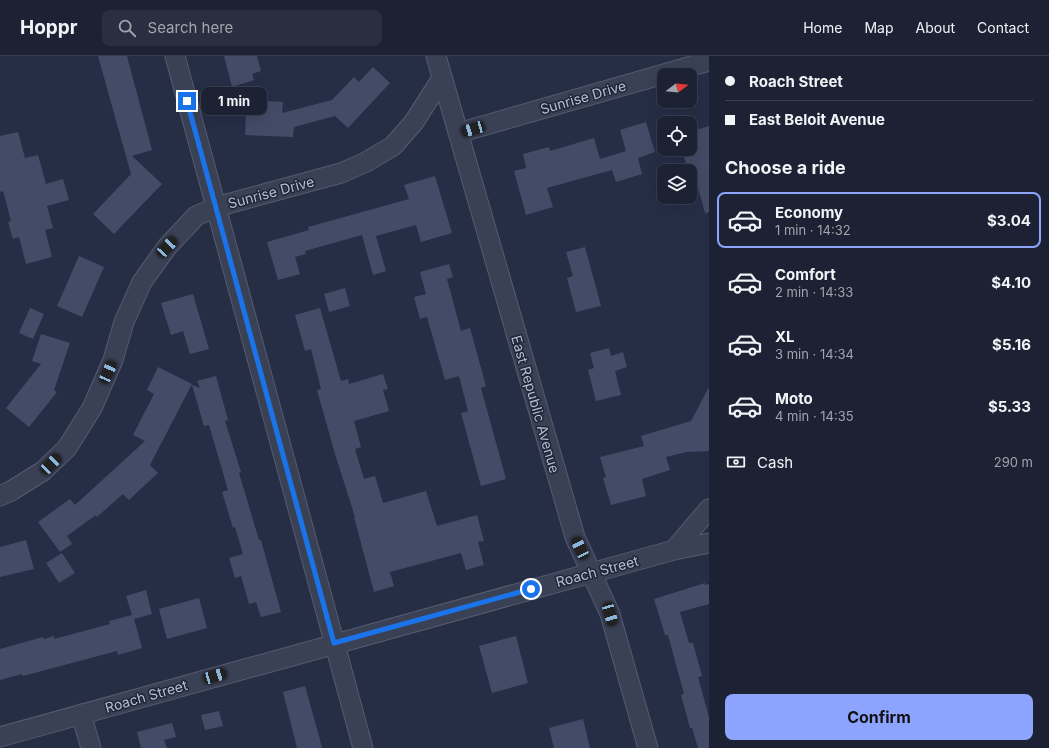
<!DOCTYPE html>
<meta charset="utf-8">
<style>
body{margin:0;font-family:Inter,sans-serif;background:#292f40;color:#f1f3f6;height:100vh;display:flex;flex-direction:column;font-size:15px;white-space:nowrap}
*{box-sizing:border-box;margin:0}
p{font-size:13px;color:#a0a4ac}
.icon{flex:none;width:22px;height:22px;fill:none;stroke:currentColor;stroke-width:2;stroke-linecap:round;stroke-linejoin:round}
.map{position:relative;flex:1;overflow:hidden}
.drawer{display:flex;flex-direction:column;background:#1c2234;width:340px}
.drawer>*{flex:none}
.top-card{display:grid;align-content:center;height:88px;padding:0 16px;background:#1c2234}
.needle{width:26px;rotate:74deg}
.fabs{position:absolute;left:657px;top:12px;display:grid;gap:8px}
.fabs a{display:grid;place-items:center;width:40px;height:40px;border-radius:8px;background:#1c2234;box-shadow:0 4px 16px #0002,0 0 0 1px #3a3f4f;font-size:20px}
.end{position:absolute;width:18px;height:18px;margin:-9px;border:5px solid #1a73e8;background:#fff;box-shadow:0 0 0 2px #fff}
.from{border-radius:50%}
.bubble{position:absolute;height:28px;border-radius:8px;background:#1c2234;box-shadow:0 4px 16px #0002,0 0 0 1px #3a3f4f;font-size:13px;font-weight:700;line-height:28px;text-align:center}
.car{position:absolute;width:12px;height:24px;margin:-12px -6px;border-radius:5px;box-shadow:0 0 3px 1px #0007;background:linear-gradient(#222 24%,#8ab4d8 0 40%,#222 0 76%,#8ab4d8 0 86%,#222 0)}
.top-card b{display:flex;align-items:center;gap:14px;height:38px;font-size:15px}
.top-card b+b{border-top:1px solid #3a3f4f}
.top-card i{width:10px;height:10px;background:#f1f3f6}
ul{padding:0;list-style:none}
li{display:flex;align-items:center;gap:12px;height:56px;margin:0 8px 6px;padding:0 8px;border:2px solid transparent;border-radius:8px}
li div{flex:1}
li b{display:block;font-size:15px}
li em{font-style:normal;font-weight:700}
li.current{border-color:#8da4fe}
li>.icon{width:36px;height:36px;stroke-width:1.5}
h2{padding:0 16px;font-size:18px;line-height:48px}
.pay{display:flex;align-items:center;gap:10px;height:44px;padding:0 16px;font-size:15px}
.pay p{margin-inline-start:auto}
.primary-button{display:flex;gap:8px;margin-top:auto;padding:8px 16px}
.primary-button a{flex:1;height:46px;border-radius:8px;background:#8da4fe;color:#111;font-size:16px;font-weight:700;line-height:46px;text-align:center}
header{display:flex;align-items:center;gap:24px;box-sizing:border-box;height:56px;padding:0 20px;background:#1c2234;border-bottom:1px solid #3a3f4f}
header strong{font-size:19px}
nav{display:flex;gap:22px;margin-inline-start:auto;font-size:14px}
.search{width:280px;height:36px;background:#292f40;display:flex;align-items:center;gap:10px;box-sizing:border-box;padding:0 14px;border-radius:8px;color:#a0a4ac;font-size:15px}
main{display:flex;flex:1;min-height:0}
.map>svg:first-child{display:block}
</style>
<header>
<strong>Hoppr</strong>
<div class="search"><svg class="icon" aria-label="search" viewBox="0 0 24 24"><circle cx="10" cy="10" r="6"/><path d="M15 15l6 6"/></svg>Search here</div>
<nav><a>Home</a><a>Map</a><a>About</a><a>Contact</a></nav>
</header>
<main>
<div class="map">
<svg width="709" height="692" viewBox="0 0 709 692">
<rect width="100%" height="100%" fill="#262e46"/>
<path fill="#434b66" d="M98,0H127L152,94L132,100L162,128L114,178L93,158L131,118Z
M224,0H257L261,15L252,18L254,24L232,31Z
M373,11L390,27L348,72L335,60L294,71L293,81L245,79L246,54L267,55V45L283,46L282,57L332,44L354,21L359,26Z
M646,66L655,96L638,102L642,118L616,126L612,114L547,132L553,151L526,159L514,115L526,112L523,98L549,91L550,95L594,82L600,103L626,95L620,74Z
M709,70V156L705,157L691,107L686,108L682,93H690V76Z
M18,76L25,102L38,99L46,128L63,123L69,144L47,150L53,172L45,174L52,201L26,208L19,181L13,183L8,166L11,165L3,135L0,136V80Z
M435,120L452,177L421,186L416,169L376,180L386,215L373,219L362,179L305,195L306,198L295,201L300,218L278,224L267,186L309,174L308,171L409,143L404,129Z
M585,191L601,250L576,256L567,222L573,220L566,196Z
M79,200L104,211L82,261L57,250Z
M449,208L453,221L447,223L461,275L470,272L486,330L481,332L506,423L481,430L461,357L468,355L459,320L445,324L427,261L420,263L414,241L426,238L420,216Z
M345,232L350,250L329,256L324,238Z
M193,238L209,293L190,298L183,275L171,279L161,247Z
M30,252L44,258L33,283L19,277Z
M320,252L341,325L348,323L349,328L383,318L388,333L383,334L389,355L354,365L361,391L355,393L364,423L375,420L383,447L426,435L437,470L477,459L484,485L478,486L484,509L466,514L461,497L390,516L394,530L374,536L354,461H355L335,398L317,334L321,333L311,293L305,295L295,259Z
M41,278L70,287L54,334L57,336L29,371L6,352L41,308L32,305Z
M609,292L611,300L623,296L627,311L615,315L621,339L596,345L588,314L594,312L590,297Z
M158,311L192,328L150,409L158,417L129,444L123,438L97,461L96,459L67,480L72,488L60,496L38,466L70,443L75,449L145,385L133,379L154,338L147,334Z
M216,320L228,364L225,365L241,416L239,417L259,484H261L281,556L261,561L256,546L249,548L241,520L235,522L229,502L243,498L235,471L233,472L222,436L228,434L209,369L204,370L192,329L200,332L197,325Z
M709,331V395L686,396L666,401L670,414L642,423L646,440L611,449L603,422L606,421L600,401L644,390L641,380L691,365Z
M26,484L34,513L0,521V491Z
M62,497L75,517L59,527L46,507Z
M705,527V529L709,528V548L680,556L689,587H693L702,620L698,621L709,661V692H698L692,672H690L681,639L684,638L668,579H665L654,543Z
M146,534L152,558L134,563L142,592L118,599L117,595L23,620L22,618L0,624V593L43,581L44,583L54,580V583L110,568L109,565L132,559L126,540Z
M199,542L207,572L167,583L159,553Z
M516,580L528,627L492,637L479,590Z
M305,630L319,680L322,692H297L283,636Z
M219,655L223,670L205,674L201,659Z
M583,663L590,692H554L549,672Z
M172,667L176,681L164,684L167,692H141L137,676Z"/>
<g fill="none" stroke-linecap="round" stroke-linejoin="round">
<defs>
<path id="minor" d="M175,0L363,692
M436,0L575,481L610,558L648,692
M458,77L709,5
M0,440L11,435L43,415L67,392L92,352L113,304L124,266L142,226L167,191L196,160L216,151L341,117L366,106L393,90L414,66L442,22
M674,494L709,453
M81,658L91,692
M0,681L674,494L709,487"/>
</defs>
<use href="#minor" stroke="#565b6f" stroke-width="21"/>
<use href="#minor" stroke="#3b4155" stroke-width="19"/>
</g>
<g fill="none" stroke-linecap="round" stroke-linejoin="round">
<path stroke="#1a73e8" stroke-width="5" d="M187,45L334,587L531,533"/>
</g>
<g text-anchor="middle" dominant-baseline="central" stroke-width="3" stroke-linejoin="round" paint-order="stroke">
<g font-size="14" fill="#b9bdce" stroke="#1f253a">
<text transform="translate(583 41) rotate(-16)">Sunrise Drive</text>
<text transform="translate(271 136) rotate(-15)">Sunrise Drive</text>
<text transform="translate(536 348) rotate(74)">East Republic Avenue</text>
<text transform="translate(597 515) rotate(-15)">Roach Street</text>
<text transform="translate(146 640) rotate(-16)">Roach Street</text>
</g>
</g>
</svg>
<div class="fabs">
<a><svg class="needle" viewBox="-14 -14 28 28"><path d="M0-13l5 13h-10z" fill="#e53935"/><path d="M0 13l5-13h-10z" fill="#a0a4ac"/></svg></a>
<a><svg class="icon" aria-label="locate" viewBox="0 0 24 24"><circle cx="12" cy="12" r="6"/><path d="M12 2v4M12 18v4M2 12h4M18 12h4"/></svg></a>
<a><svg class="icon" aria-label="layers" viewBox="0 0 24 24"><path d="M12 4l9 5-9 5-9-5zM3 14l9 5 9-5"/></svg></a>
</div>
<i class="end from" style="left:531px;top:533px"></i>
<i class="end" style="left:187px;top:45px"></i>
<div class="bubble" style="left:201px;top:31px;width:66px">1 min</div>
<i class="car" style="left:473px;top:73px;rotate:254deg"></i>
<i class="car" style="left:167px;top:191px;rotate:43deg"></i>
<i class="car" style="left:108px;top:316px;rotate:24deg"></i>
<i class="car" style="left:51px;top:408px;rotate:45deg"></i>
<i class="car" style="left:580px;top:492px;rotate:334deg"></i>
<i class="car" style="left:610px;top:558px;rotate:164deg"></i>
<i class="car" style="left:215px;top:620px;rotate:74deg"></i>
</div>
<section class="drawer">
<div class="top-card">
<b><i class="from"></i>Roach Street</b>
<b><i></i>East Beloit Avenue</b>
</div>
<h2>Choose a ride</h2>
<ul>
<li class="current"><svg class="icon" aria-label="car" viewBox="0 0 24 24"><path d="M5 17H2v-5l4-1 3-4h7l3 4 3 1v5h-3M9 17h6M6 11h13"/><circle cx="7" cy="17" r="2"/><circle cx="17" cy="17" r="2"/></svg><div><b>Economy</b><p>1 min · 14:32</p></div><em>$3.04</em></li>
<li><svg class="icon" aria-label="car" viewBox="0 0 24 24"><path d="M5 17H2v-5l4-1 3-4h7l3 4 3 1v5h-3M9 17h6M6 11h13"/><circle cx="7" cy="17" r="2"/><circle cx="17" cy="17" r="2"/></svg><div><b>Comfort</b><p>2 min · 14:33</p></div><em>$4.10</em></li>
<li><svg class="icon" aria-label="car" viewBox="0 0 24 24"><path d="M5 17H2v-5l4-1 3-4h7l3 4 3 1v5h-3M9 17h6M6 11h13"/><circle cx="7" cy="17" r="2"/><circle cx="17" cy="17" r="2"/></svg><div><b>XL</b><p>3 min · 14:34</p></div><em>$5.16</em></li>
<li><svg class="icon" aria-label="car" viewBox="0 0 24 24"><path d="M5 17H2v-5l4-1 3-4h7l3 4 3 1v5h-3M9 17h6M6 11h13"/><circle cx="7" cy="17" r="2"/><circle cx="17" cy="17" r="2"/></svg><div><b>Moto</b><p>4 min · 14:35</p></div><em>$5.33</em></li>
</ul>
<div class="pay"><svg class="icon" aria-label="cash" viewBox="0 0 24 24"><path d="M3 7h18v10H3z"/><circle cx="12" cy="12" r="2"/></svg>Cash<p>290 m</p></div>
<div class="primary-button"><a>Confirm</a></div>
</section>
</main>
